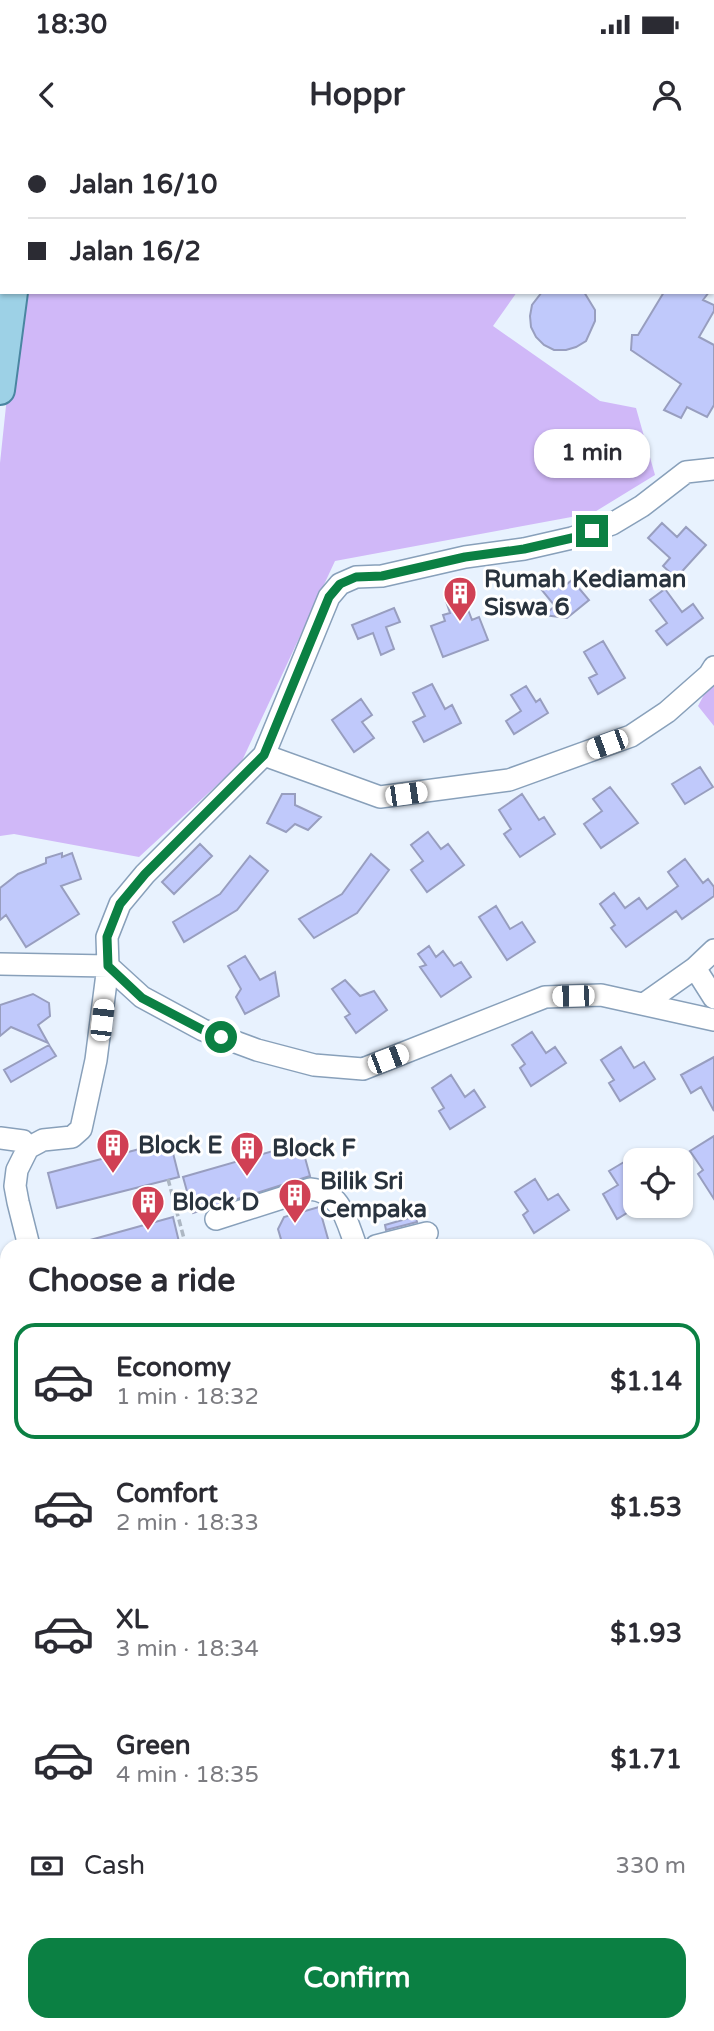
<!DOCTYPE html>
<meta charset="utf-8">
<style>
body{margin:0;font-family:"Varela Round",sans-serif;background:#f2f2f3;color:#2b2b33;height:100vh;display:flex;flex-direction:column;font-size:26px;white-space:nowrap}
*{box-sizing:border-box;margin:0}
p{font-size:23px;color:#7c7c81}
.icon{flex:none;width:38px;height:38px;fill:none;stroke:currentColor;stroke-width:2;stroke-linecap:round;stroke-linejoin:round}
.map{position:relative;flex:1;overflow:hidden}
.panel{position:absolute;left:0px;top:1099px;width:714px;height:793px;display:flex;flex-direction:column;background:#fff;border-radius:21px 21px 0 0;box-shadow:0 2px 5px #0004}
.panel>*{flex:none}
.guide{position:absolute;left:0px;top:0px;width:714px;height:154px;box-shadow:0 2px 5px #0004;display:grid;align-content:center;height:154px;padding:0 28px;background:#fff}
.buttons{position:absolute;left:623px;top:1008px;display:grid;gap:14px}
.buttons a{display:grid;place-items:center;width:70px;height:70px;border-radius:14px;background:#fff;box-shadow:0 2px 5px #0004;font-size:35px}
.end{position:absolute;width:32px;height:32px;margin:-16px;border:9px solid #0b8043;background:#fff;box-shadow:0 0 0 4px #fff}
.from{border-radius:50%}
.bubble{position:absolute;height:49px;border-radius:21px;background:#fff;box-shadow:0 2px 5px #0004;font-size:23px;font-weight:700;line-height:49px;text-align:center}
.car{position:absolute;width:21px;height:42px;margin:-21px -10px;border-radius:9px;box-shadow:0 0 5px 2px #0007;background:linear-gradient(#fff 24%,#345 0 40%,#fff 0 76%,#345 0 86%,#fff 0)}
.guide b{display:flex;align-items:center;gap:24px;height:66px;font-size:26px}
.guide b+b{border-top:2px solid #e1e1e2}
.guide i{width:18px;height:18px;background:#2b2b33}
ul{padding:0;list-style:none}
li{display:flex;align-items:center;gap:21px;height:116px;margin:0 14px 10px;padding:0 14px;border:4px solid transparent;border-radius:21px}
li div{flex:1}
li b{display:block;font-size:26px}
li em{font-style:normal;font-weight:700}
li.on{border-color:#0b8043}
li>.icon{width:63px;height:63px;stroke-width:1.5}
h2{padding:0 28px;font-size:32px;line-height:84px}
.pay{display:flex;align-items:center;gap:18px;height:77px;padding:0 28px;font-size:26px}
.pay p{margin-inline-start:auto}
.primary-button{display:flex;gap:14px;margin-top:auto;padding:14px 28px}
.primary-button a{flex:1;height:80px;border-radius:21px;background:#0b8043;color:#fff;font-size:28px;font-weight:700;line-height:80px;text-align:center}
.status{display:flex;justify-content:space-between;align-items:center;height:49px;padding:0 35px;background:#fff;direction:ltr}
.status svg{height:19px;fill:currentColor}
header{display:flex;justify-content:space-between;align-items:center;height:91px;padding:0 28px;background:#fff;font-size:32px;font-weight:700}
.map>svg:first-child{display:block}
</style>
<div class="status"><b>18:30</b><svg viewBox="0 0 49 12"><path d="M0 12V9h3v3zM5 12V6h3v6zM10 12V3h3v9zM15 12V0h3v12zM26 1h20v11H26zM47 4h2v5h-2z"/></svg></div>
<header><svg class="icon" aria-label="back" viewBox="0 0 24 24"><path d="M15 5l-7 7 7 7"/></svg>Hoppr<svg class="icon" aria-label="person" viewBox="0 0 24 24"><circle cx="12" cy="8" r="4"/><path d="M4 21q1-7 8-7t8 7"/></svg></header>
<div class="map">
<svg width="714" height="1891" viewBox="0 0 714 1891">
<rect width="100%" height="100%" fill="#e8f2fe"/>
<path fill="#d0b8f8" d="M33,0H714V140L712,2H32Z
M18,152H517L493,186L600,261L636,268L655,335L593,373L335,421L241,623L139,717L14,694L0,696V323Z
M714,536V586L698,566Z
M363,1885H441L432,1891H363Z"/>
<path fill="#c0c9fb" stroke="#989ebf" stroke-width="2" d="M542,152H584L595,170V181L586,201L576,207L566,210H554L544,205L536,197L531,187L530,176L532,165Z
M664,152H709L703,160L714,165V171L699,197L714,205V265L707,277L687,267L681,278L664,270L681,244L631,210L632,195H638Z
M662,383L677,397L686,387L706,405L676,438L663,426L670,418L648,398Z
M549,433L561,449L572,440L589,460L567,478L544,475L555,466L536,443Z
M665,449L682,472L693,464L703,478L667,505L656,491L667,483L650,460Z
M462,454L472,480L479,477L488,500L443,517L431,486L445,481L443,475L450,473L446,461Z
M394,468L400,482L386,487L394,509L381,515L373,493L358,499L352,485Z
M603,501L625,538L598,554L589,538L597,534L584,512Z
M432,544L445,569L452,565L461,583L424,602L413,582L425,576L413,553Z
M526,546L536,562L540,559L548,573L514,594L506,581L521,571L511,555Z
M361,559L372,575L362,582L374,598L354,612L332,580Z
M700,627L713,647L685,664L672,644Z
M610,647L638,683L601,708L584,684L602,671L593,659Z
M282,654H295V665L321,677L308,690L295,684L286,692L267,683Z
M522,654L539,680L544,677L555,694L520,717L504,694L511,689L499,670Z
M428,692L441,709L448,704L464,725L427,752L411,730L423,721L411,705Z
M200,704L212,716L174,754L162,742Z
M62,713V717L72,713L81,739L61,746L79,774L26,807L6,775L0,780V748L18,734L46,723V718Z
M371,714L389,730L357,773L314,798L299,779L342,754Z
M250,716L268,731L237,770L184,802L173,782L220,754Z
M685,719L703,743L708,739L714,747V756L682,779L676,771L626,807L611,788L615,785L600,764L614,753L625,768L639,758L647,769L678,746L668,732Z
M496,766L510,789L522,782L535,802L507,820L479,777Z
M429,806L436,817L443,811L454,826L461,822L471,837L441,857L420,827L426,825L418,814Z
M245,816L260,840L275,832L279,856L245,874L236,857L241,849L228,826Z
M345,840L360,856L374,851L387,870L356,893L345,877L350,874L332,849Z
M33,854L49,863L50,876L38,885L48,903L11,887L0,896V865Z
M532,892L546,913L555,907L566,923L531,946L520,928L525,924L512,905Z
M49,905L56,916L11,942L4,930Z
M621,907L634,928L644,922L655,939L620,961L609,943L614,940L601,920Z
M714,917V971L701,947L691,953L681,935Z
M451,935L465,957L474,950L485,967L450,989L439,971L444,968L432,948Z
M714,996V1059L698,1034L703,1030L690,1011Z
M170,1001L179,1037L57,1068L48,1033Z
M301,1003L310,1036L193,1073L183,1037Z
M629,1019L635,1029V1068L617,1079L603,1054L618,1045L609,1031Z
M535,1039L548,1060L558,1054L569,1070L534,1093L523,1075L528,1071L515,1052Z
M319,1067L330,1106H283L278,1089L284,1077Z
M416,1076L417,1082L386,1090L385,1085Z
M173,1077L180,1106H84L83,1102Z"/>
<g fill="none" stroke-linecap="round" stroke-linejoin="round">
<defs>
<path id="minor" d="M714,329L686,332L642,366L612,384L572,398L524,409L465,417L382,436L356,437L340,444L329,457L264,615L380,657L509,640L631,596L667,572L709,535L714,527
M0,824L108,826L142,857L203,890L257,910L314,925L363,929L545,857L601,855L714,880
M695,828L714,858
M644,864L695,828L714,810
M0,998L23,1001L28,1008
M216,1079L310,1049C342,1052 346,1080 356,1106
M29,1106L18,1062L15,1046L17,1030L28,1008L43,1000L72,997L81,989L96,920L108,826L107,797L120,764L145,734L264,615
M376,1106L427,1093
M707,1215L714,1211
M707,1494L714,1489
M0,1540L7,1541
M707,1564L714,1576
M74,1885L78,1891
M252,1891L261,1885"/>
<path id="major" d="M4,2V0
M27,2V0
M0,42L2,25
M0,250L13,152
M707,1758L714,1753
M707,1802L714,1798
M474,1891L484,1885
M506,1891L515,1885
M542,1891L551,1885
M573,1891L582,1885"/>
</defs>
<use href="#minor" stroke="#88a0ba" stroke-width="24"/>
<use href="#major" stroke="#4a86a1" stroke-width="32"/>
<path stroke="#adb7c3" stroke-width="3.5" stroke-dasharray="7 3.5" stroke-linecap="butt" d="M168,1039L186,1106"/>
<use href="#minor" stroke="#fff" stroke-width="21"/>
<use href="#major" stroke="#9dd1e6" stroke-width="28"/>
</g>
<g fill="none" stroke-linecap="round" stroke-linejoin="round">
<path stroke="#0b8043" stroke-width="9" d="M221,897L203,890L142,858L108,826L107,797L120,764L145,734L264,615L329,457L340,444L356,437L382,436L465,417L524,409L572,398L592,391"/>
</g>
<defs>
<symbol id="building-pin" viewBox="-11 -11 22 30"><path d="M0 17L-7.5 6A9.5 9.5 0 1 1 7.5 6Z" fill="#d04054" stroke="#fff"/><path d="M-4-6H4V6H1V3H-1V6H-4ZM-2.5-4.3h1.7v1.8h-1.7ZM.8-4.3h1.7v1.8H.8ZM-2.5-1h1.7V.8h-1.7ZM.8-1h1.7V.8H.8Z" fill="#fff"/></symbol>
</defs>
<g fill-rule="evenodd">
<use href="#building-pin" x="441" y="434" width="38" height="52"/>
<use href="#building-pin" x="94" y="986" width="38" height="52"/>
<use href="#building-pin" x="228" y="989" width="38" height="52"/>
<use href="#building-pin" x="276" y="1036" width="38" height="52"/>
<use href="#building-pin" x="129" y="1043" width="38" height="52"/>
</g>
<g text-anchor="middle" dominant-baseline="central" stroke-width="6" stroke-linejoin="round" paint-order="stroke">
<g font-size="24" font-weight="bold" fill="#29333e" stroke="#fff" text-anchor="start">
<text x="484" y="439">Rumah Kediaman<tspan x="484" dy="28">Siswa 6</tspan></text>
<text x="138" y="1005">Block E</text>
<text x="272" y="1008">Block F</text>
<text x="320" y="1041">Bilik Sri<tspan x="320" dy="28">Cempaka</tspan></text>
<text x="172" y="1062">Block D</text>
</g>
</g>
</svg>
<div class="buttons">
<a><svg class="icon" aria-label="locate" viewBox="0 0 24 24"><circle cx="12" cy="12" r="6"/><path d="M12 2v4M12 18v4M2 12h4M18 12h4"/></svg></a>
</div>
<i class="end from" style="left:221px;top:897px"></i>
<i class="end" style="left:592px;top:391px"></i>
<div class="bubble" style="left:534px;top:289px;width:116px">1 min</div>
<i class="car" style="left:607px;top:604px;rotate:250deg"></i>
<i class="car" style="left:406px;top:654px;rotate:82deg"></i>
<i class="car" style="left:573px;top:856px;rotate:269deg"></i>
<i class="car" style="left:102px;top:880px;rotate:7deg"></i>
<i class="car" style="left:388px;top:919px;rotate:69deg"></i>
<div class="guide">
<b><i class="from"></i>Jalan 16/10</b>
<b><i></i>Jalan 16/2</b>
</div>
<section class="panel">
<h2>Choose a ride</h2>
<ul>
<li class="on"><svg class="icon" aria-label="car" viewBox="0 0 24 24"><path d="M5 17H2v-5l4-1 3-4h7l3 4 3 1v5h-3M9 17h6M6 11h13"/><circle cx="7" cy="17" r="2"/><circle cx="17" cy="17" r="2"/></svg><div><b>Economy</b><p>1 min · 18:32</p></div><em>$1.14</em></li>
<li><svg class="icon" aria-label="car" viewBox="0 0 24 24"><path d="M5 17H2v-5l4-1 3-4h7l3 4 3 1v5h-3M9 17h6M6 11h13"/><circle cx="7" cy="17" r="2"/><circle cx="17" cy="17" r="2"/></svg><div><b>Comfort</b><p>2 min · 18:33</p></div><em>$1.53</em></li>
<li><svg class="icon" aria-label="car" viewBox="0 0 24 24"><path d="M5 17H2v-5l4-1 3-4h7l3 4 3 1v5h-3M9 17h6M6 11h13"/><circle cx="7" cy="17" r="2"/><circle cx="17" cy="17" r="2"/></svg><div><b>XL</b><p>3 min · 18:34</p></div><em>$1.93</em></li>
<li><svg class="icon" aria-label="car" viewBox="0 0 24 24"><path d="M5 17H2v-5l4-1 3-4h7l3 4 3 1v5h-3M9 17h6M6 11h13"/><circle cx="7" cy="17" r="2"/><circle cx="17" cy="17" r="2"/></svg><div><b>Green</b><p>4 min · 18:35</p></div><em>$1.71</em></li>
</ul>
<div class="pay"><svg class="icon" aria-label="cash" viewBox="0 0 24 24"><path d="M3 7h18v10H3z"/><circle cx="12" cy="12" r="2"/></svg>Cash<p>330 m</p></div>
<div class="primary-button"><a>Confirm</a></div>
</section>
</div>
